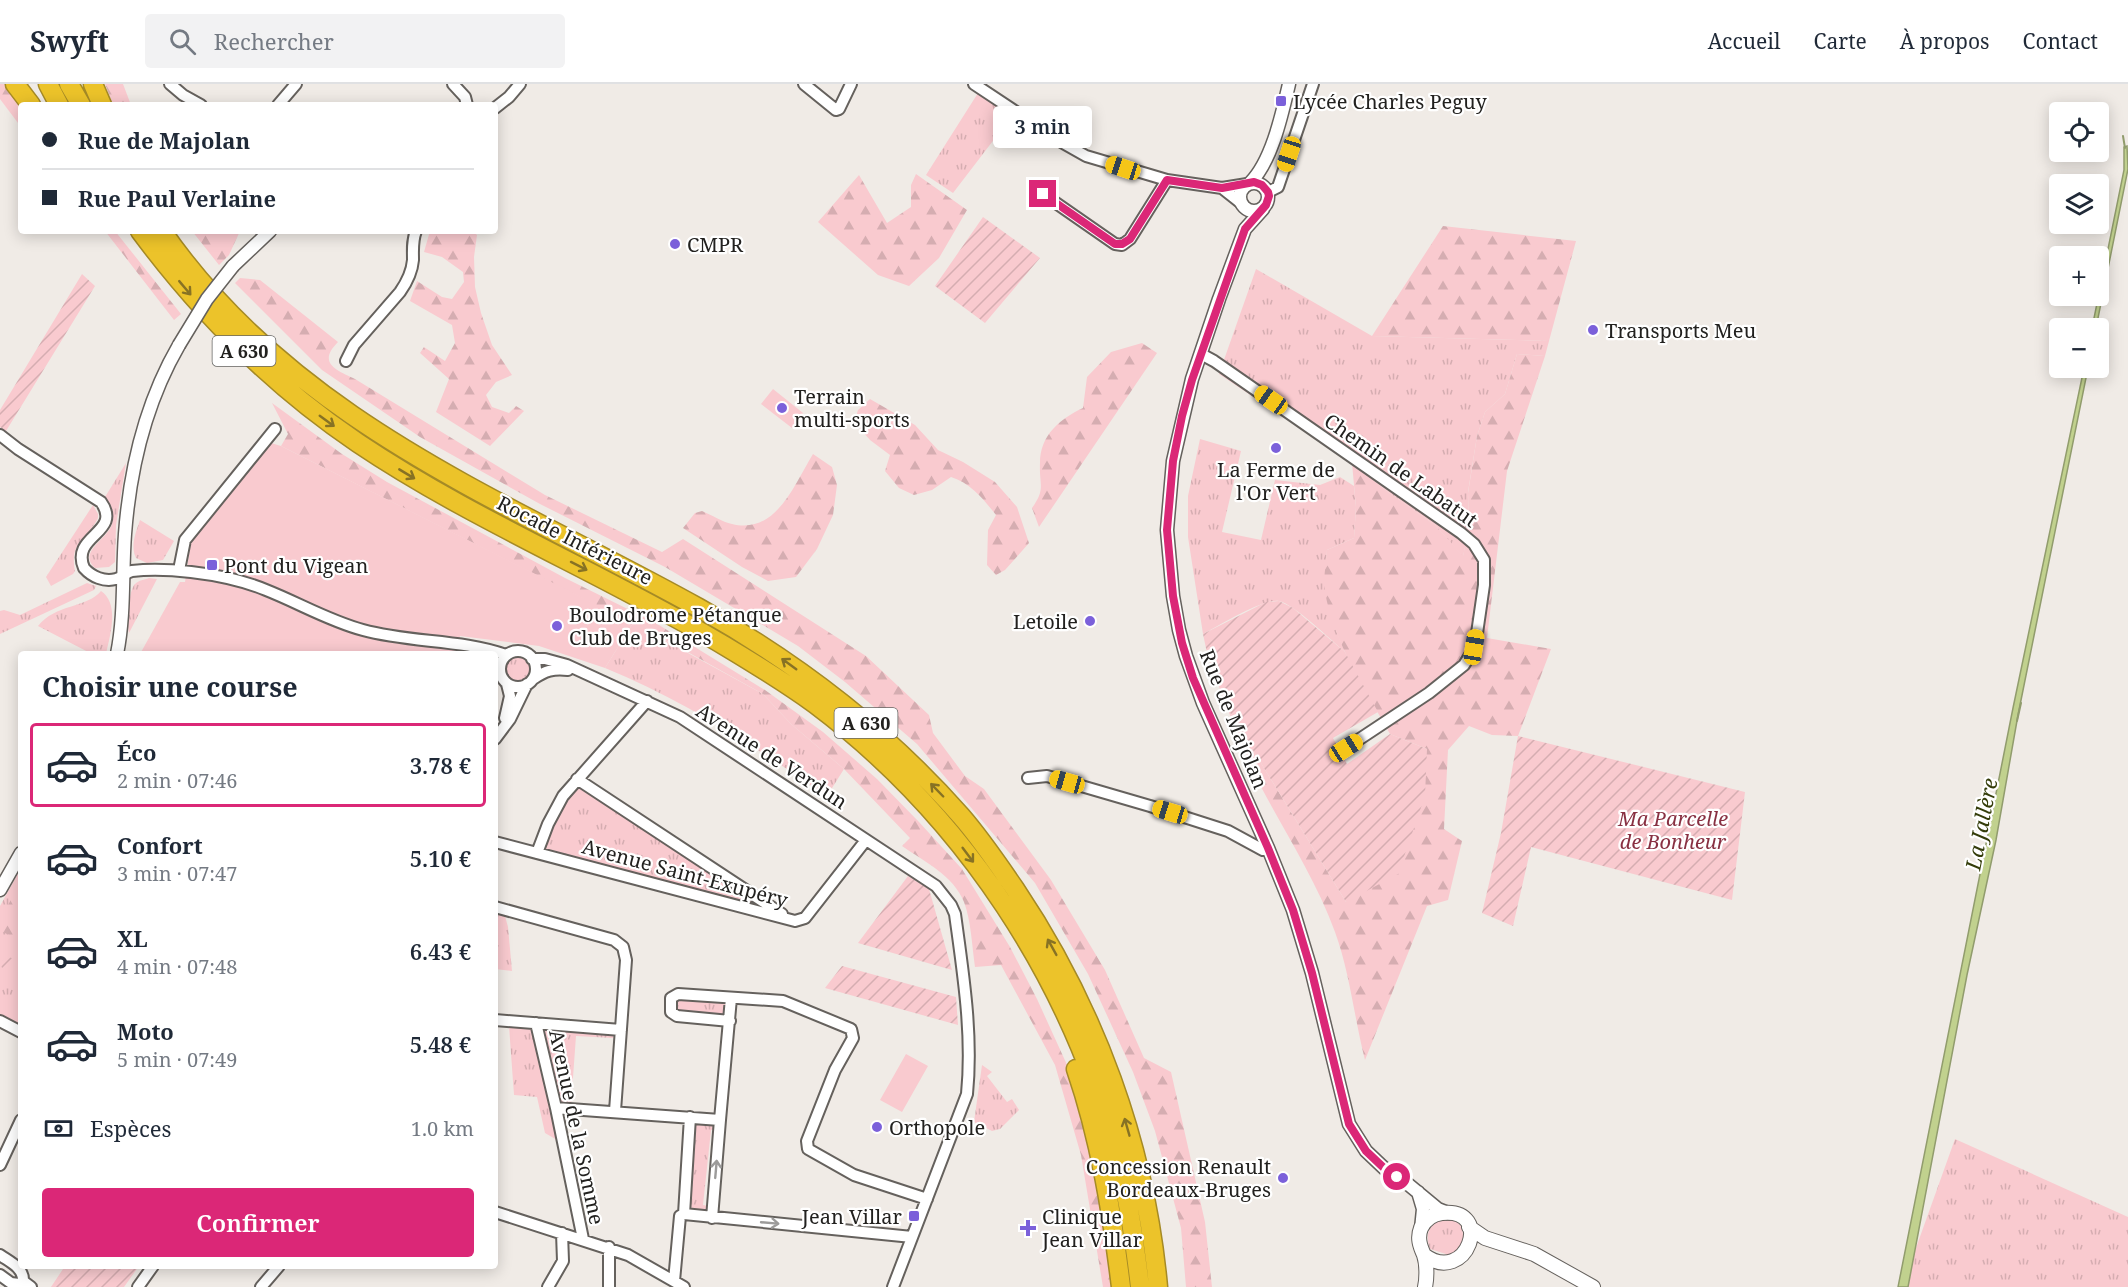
<!DOCTYPE html>
<html lang="fr">
<meta charset="utf-8">
<style>
body{margin:0;font-family:"Noto Serif",serif;background:#f2f2f3;color:#1f2937;height:100vh;display:flex;flex-direction:column;font-size:22px;white-space:nowrap}
*{box-sizing:border-box;margin:0}
p{font-size:20px;color:#747a83}
.icon{flex:none;width:33px;height:33px;fill:none;stroke:currentColor;stroke-width:2;stroke-linecap:round;stroke-linejoin:round}
.map{position:relative;flex:1;overflow:hidden}
.drawer{position:absolute;left:18px;top:567px;width:480px;height:618px;display:flex;flex-direction:column;background:#fff;border-radius:6px;box-shadow:0 3px 15px #0003}
.drawer>*{flex:none}
.guide{position:absolute;left:18px;top:18px;width:480px;height:132px;border-radius:6px;box-shadow:0 3px 15px #0003;display:grid;align-content:center;height:132px;padding:0 24px;background:#fff}
.controls{position:absolute;left:2049px;top:18px;display:grid;gap:12px}
.controls a{display:grid;place-items:center;width:60px;height:60px;border-radius:6px;background:#fff;box-shadow:0 3px 15px #0003;font-size:30px}
.end{position:absolute;width:27px;height:27px;margin:-14px;border:8px solid #db2777;background:#fff;box-shadow:0 0 0 3px #fff}
.from{border-radius:50%}
.bubble{position:absolute;height:42px;border-radius:6px;background:#fff;box-shadow:0 3px 15px #0003;font-size:20px;font-weight:600;line-height:42px;text-align:center}
.car{position:absolute;width:18px;height:36px;margin:-18px -9px;border-radius:8px;box-shadow:0 0 4px 2px #0007;background:linear-gradient(#f5c518 24%,#345 0 40%,#f5c518 0 76%,#345 0 86%,#f5c518 0)}
.guide b{display:flex;align-items:center;gap:21px;height:57px;font-size:22px}
.guide b+b{border-top:2px solid #e0e1e3}
.guide i{width:15px;height:15px;background:#1f2937}
ul{padding:0;list-style:none}
li{display:flex;align-items:center;gap:18px;height:84px;margin:0 12px 9px;padding:0 12px;border:3px solid transparent;border-radius:6px}
li div{flex:1}
li b{display:block;font-size:22px}
li em{font-style:normal;font-weight:600}
li.on{border-color:#db2777}
li>.icon{width:54px;height:54px;stroke-width:1.5}
h2{padding:0 24px;font-size:27px;line-height:72px}
.pay{display:flex;align-items:center;gap:15px;height:66px;padding:0 24px;font-size:22px}
.pay p{margin-inline-start:auto}
.button{display:flex;gap:12px;margin-top:auto;padding:12px 24px}
.button a{flex:1;height:69px;border-radius:6px;background:#db2777;color:#fff;font-size:24px;font-weight:600;line-height:69px;text-align:center}
header{display:flex;align-items:center;gap:36px;box-sizing:border-box;height:84px;padding:0 30px;background:#fff;border-bottom:2px solid #e0e1e3}
header strong{font-size:28px}
nav{display:flex;gap:33px;margin-inline-start:auto;font-size:21px}
.search{width:420px;height:54px;background:#f2f2f3;display:flex;align-items:center;gap:15px;box-sizing:border-box;padding:0 21px;border-radius:6px;color:#747a83;font-size:22px}
.map>svg:first-child{display:block}
</style>
<header>
<strong>Swyft</strong>
<div class="search"><svg class="icon" aria-label="search" viewBox="0 0 24 24"><circle cx="10" cy="10" r="6"/><path d="M15 15l6 6"/></svg>Rechercher</div>
<nav><a>Accueil</a><a>Carte</a><a>À propos</a><a>Contact</a></nav>
</header>
<div class="map">
<svg width="2128" height="1203" viewBox="0 0 2128 1203">
<defs>
<pattern id="grass-tufts" width="24" height="20" patternUnits="userSpaceOnUse" patternTransform="scale(1.5)"><rect width="24" height="20" fill="#f9cacf"/><path d="M3 7l-1-3M5 7V3M7 7l1-3M15 17l-1-3M17 17v-4M19 17l1-3" fill="none" stroke="#d5adb1"/></pattern>
<pattern id="forest-firs" width="22" height="20" patternUnits="userSpaceOnUse" patternTransform="scale(1.5)"><rect width="22" height="20" fill="#f9cacf"/><path d="M5 1l3.5 6h-7zM16 11l3.5 6h-7z" fill="#d5adb1"/></pattern>
<pattern id="garden-furrows" width="10" height="10" patternUnits="userSpaceOnUse" patternTransform="scale(1.5)"><rect width="10" height="10" fill="#f9cacf"/><path d="M-1 1l2-2M0 10L10 0M9 11l2-2" fill="none" stroke="#d5adb1"/></pattern>
</defs>
<rect width="100%" height="100%" fill="#f0ebe6"/>
<path fill="url(#grass-tufts)" d="M978,9L1012,32L953,109L926,91Z
M1256,185L1372,252L1549,257L1545,272L1517,270L1505,310L1485,328L1477,352L1468,408L1469,442L1463,473L1435,441L1388,408L1352,379L1219,290Z
M1200,355L1241,367L1222,448L1261,456L1275,396L1320,401L1340,393L1354,402L1356,423L1354,454L1327,466L1325,505L1336,546L1345,568C1332,557 1294,520 1279,517C1264,514 1218,542 1203,550L1188,453V412Z
M126,379L116,441L115,478L109,483L95,484C77,468 108,455 112,440C115,430 110,421 105,413Z
M93,421L98,430V434C87,456 69,457 75,487L73,490L51,502L46,493Z
M140,436L174,457L163,476L147,479L136,474C130,462 136,448 140,436Z
M149,494L157,495L129,549C127,541 128,507 135,500C139,496 144,496 149,494Z
M87,499L96,502L94,506L0,550V527L4,526L20,531Z
M101,507C120,520 110,551 106,570H92L38,542C55,520 87,524 101,507Z
M633,539L763,610L791,640L844,685L827,712C753,662 688,618 605,584Z
M503 585a14 14 0 1 1 28 0a14 14 0 1 1-28 0Z
M580,702L754,817L753,819L547,767L544,763L552,738L574,704Z
M21,784V942L0,932V822Z
M495,829L505,832L508,843L512,887L495,885Z
M676,915L726,917L728,923L724,933L677,927L674,921Z
M509,942L528,943L532,946L557,1056L545,1049L537,1013L514,1011Z
M545,943L614,947L613,954L576,952L571,1021L559,1018L542,945Z
M982,981L992,988L987,992L1007,1018L1012,1015L1019,1026L1000,1045L992,1047L974,1038Z
M697,1039L715,1041L716,1045L711,1046L703,1121L709,1122L708,1128H696L689,1121L694,1041Z
M1955,1055L2128,1133V1203H1902Z
M1442,1135C1463,1134 1465,1146 1462,1164L1448,1174L1446,1170L1430,1165C1425,1151 1428,1141 1442,1135Z"/>
<path fill="url(#forest-firs)" d="M0,0H6L21,21V43L0,15Z
M105,0H123L131,21H113Z
M916,90L967,126L939,174L909,202L878,191L818,138L859,91L887,139L911,123V101Z
M1443,142L1576,157L1549,257L1372,252Z
M105,147H115L181,230L174,236Z
M192,147H240L229,171L219,181Z
M430,147H472L477,151L474,173L475,203L481,229L492,261L512,291L496,298L486,311L492,323L509,329L516,322L524,327L490,362L436,328L449,295L420,269L424,263L445,277L455,259L452,241L410,217L417,197L442,213L452,215L464,198L463,188L442,173L424,168Z
M240,194L260,196L338,258C317,279 336,286 355,295L545,411L662,468L683,455L866,572L929,631L933,649L965,692L984,705L1051,796L1105,886L1144,974L1171,988L1205,1138L1212,1203H1186L1181,1144L1155,1047L1133,988L1088,890L1035,799L917,660L845,598L798,562L665,483L540,420L420,353L322,286L235,199Z
M1142,259L1157,269L1039,443L1032,424C1046,404 1039,402 1040,379C1040,351 1060,335 1083,324L1087,293L1111,268Z
M1517,270L1545,272L1507,387L1487,554L1551,565L1518,652L1492,651L1469,642L1448,666L1444,745L1462,757L1448,816L1427,822L1365,976C1354,933 1350,889 1335,848C1318,801 1291,758 1267,714C1251,685 1240,653 1226,622L1346,818L1427,665L1390,650C1365,605 1334,559 1325,508C1323,495 1326,479 1327,466L1354,454L1356,423L1352,379L1388,408L1435,441L1463,472L1469,442L1468,409L1477,352L1485,328L1505,310Z
M870,315L915,341L938,366L963,378L995,398L1017,423L1029,459L1005,486L996,491L987,481L988,446L996,431C984,416 971,399 951,393L932,406L914,411L899,404L885,387L890,371L870,356L854,338L858,326Z
M272,319L342,370L387,398L565,494L654,538L765,606L823,648L877,695L919,738L962,785L1010,863L1037,915L1068,983L1099,1099L1114,1203H1103L1081,1071L1055,981L1001,881L975,883C972,863 971,836 964,818C953,791 925,778 902,762L910,754L844,685L791,640L763,610L675,561L281,362L288,350Z
M813,370L832,383L837,401L833,431L817,465L796,493L768,497L742,483L683,444L695,429L702,427C712,431 722,438 732,440C776,451 794,401 813,370Z
M21,797V856L0,847V836Z"/>
<path fill="url(#garden-furrows)" d="M983,133L1040,174L985,239L935,202Z
M82,190L95,202L6,347L0,343V326Z
M1279,517L1293,524L1345,568L1378,628L1333,654L1347,680L1390,650L1427,665L1425,712L1398,790L1346,818L1226,622L1207,569L1203,550L1266,518Z
M1518,652L1745,708L1732,816L1531,763L1513,842L1482,829L1501,749Z
M908,792L929,805L952,886L858,859Z
M1 880a7 7 0 1 1 14 0a7 7 0 1 1-14 0Z
M842,882L956,913L958,941L825,904Z
M65,1182H139L124,1203H51Z"/>
<path fill="#f9cacf" d="M773,305L803,329L792,344L761,320Z
M271,359L281,362L633,539L605,584L539,562L460,552L456,570H140L180,498H185L191,457Z
M906,970L928,982L902,1028L880,1016Z"/>
<path fill="#c1d18e" stroke="#919c6d" stroke-width="1.5" d="M2127,62L2128,85L2096,244H2092L2124,86V63Z
M2084,284H2088L2018,631L1996,756L1967,891L1908,1203H1898L2013,624Z"/>
<g fill="none" stroke-linecap="round" stroke-linejoin="round">
<path stroke="#919c6d" stroke-width="2" d="M2123,52L2125,64
M2017,637L2021,619"/>
<defs>
<path id="minor" d="M170,0L183,11L201,21
M453,0L465,13L467,21
M804,0L836,26L839,25L851,0
M974,0L1063,59L1086,72L1167,96L1222,104
M278,21L296,0
M495,24L509,13L520,0
M1268,108L1278,103L1313,0
M1043,110L1115,160L1122,161L1130,155L1167,96
M1241,119L1222,104L1247,100
M1201,270L1214,277L1461,449L1474,460L1484,476V501L1475,563L1464,581L1429,609L1346,664
M346,277L354,261L400,208C407,198 412,188 413,176C413,165 412,157 416,147
M0,351L18,365L101,418C123,449 70,451 84,484C92,493 104,498 116,495C122,494 126,488 132,487C151,485 173,486 191,488C217,491 242,496 266,506C299,519 329,537 363,546C410,559 461,555 506,571
M179,486L185,456L275,345
M500 585a18 18 0 1 1 36 0a18 18 0 1 1-36 0Z
M532,575H545L567,581L680,633L936,802L951,821L955,830C963,889 973,950 967,1010L893,1203
M533,595C545,587 553,584 568,586
M505,634L510,612L507,600
M495,655L510,635L527,600
M1028,694L1047,692L1150,722L1228,747L1263,766L1268,764
M577,695L782,830
M495,758L795,837L805,834L866,756
M537,769L548,740L563,712L647,617
M495,823L614,856L623,863L626,876L615,1027
M495,936L621,946
M0,937L21,948
M730,937L677,932L671,928V914L678,910L783,917L851,945L853,954L835,986L807,1057L808,1065L854,1091L927,1115
M536,939L556,1024L583,1155
M556,1024L720,1036L731,914
M0,1081L21,1036
M495,1128L628,1171L684,1203
M684,1130L690,1033
M712,1134L720,1036
M609,1163V1203
M0,1171C10,1178 24,1184 23,1197L31,1203
M0,1191L11,1199L19,1200L23,1197
M674,1197L680,1132L684,1130L912,1153
M138,1203L153,1182
M261,1203L279,1182
M548,1203L563,1177L562,1149"/>
<path id="tertiary" d="M1240 113a14 14 0 1 1 28 0a14 14 0 1 1-28 0Z
M1250,99C1272,77 1282,30 1289,0
M1263,125L1245,145L1219,215L1192,295L1173,377L1167,446L1173,512L1179,546L1186,572L1203,619L1268,764L1293,826L1312,889L1349,1040L1366,1067L1385,1085L1409,1101L1438,1125L1448,1129
M233,182L270,147
M117,570C125,530 122,490 125,450C130,384 146,318 179,261
M0,806L21,769
M1418,1108L1423,1125L1421,1145"/>
<path id="secondary" d="M1469,1143L1485,1154L1534,1170L1593,1203
M1424,1171C1467,1203 1495,1123 1442,1129C1433,1130 1425,1136 1421,1144C1417,1154 1420,1162 1424,1171C1427,1180 1427,1194 1425,1203"/>
<path id="motorway" d="M15,0L31,21
M48,0L59,21
M69,0L81,21
M93,0L102,21
M140,147C201,229 272,301 358,359C474,437 605,490 725,562C755,580 786,599 815,620C964,732 1071,895 1118,1075C1129,1117 1135,1160 1140,1203
M162,147C294,338 505,416 699,524C797,579 887,648 961,732C981,755 998,780 1015,805C1095,924 1145,1060 1158,1203
M1076,985C1100,1055 1112,1129 1121,1203"/>
</defs>
<use href="#minor" stroke="#65615d" stroke-width="14"/>
<use href="#tertiary" stroke="#65615d" stroke-width="15"/>
<use href="#secondary" stroke="#65615d" stroke-width="16"/>
<use href="#motorway" stroke="#a58a26" stroke-width="21"/>
<use href="#minor" stroke="#fff" stroke-width="10"/>
<use href="#tertiary" stroke="#fff" stroke-width="12"/>
<use href="#secondary" stroke="#fff" stroke-width="14"/>
<use href="#motorway" stroke="#ecc32a" stroke-width="18"/>
<defs>
<path id="tertiary-bridge" d="M179,261L207,215L233,182"/>
</defs>
<use href="#tertiary-bridge" stroke="#65615d" stroke-width="15" stroke-linecap="butt"/>
<use href="#tertiary-bridge" stroke="#fff" stroke-width="12"/>
</g>
<defs><path id="oneway-shaft" d="M-6 0H5M1.5-3L5.5 0L1.5 3" fill="none" stroke-width="1.6" stroke-linecap="round" stroke-linejoin="round" transform="scale(1.5)"/></defs>
<g stroke="#877224">
<use href="#oneway-shaft" transform="translate(185 204) rotate(50)"/>
<use href="#oneway-shaft" transform="translate(327 337) rotate(36)"/>
<use href="#oneway-shaft" transform="translate(407 390) rotate(31)"/>
<use href="#oneway-shaft" transform="translate(579 482) rotate(27)"/>
<use href="#oneway-shaft" transform="translate(789 580) rotate(-144)"/>
<use href="#oneway-shaft" transform="translate(937 706) rotate(-134)"/>
<use href="#oneway-shaft" transform="translate(968 771) rotate(53)"/>
<use href="#oneway-shaft" transform="translate(1052 863) rotate(-119)"/>
<use href="#oneway-shaft" transform="translate(1127 1043) rotate(-106)"/>
</g>
<g stroke="#9c9b9a">
<use href="#oneway-shaft" transform="translate(716 1085) rotate(-85)"/>
<use href="#oneway-shaft" transform="translate(770 1139) rotate(5)"/>
</g>
<g fill="none" stroke-linecap="round" stroke-linejoin="round">
<path stroke="#db2777" stroke-width="8" d="M1043,110L1115,160H1122L1130,155L1167,96L1222,104L1254,98L1262,101L1268,108L1269,112L1266,121L1245,145L1192,296L1182,332L1173,377L1167,446L1173,512L1182,559L1193,594L1268,764L1293,826L1312,889L1349,1040L1366,1067L1385,1085L1397,1093"/>
</g>
<g fill="#7b60da" stroke="#fff" stroke-width="2">
<rect x="1275" y="11" width="12" height="12" rx="3"/>
<circle cx="675" cy="160" r="6"/>
<circle cx="1593" cy="246" r="6"/>
<circle cx="782" cy="324" r="6"/>
<circle cx="1276" cy="364" r="6"/>
<rect x="206" y="475" width="12" height="12" rx="3"/>
<circle cx="1090" cy="537" r="6"/>
<circle cx="557" cy="542" r="6"/>
<circle cx="877" cy="1043" r="6"/>
<circle cx="1283" cy="1094" r="6"/>
<rect x="908" y="1126" width="12" height="12" rx="3"/>
<path d="M1025 1135h6v6h6v6h-6v6h-6v-6h-6v-6h6z"/>
</g>
<g text-anchor="middle" dominant-baseline="central" stroke-width="4.5" stroke-linejoin="round" paint-order="stroke">
<g fill="#fff" stroke="#646462" stroke-width="1.5">
<rect x="212.5" y="252" width="63" height="30" rx="4.5"/>
<rect x="834.5" y="624" width="63" height="30" rx="4.5"/>
</g>
<g font-size="18" font-weight="bold" fill="#22211f">
<text x="244" y="267">A 630</text>
<text x="866" y="639">A 630</text>
</g>
<g font-size="20" fill="#22211f" stroke="#fff" text-anchor="start">
<text x="1293" y="17">Lycée Charles Peguy</text>
<text x="687" y="160">CMPR</text>
<text x="1605" y="246">Transports Meu</text>
<text x="794" y="312">Terrain<tspan x="794" dy="23">multi-sports</tspan></text>
<text x="1276" y="385" text-anchor="middle">La Ferme de<tspan x="1276" dy="23">l'Or Vert</tspan></text>
<text x="224" y="481">Pont du Vigean</text>
<text x="569" y="530">Boulodrome Pétanque<tspan x="569" dy="23">Club de Bruges</tspan></text>
<text x="1078" y="537" text-anchor="end">Letoile</text>
<text x="889" y="1043">Orthopole</text>
<text x="1271" y="1082" text-anchor="end">Concession Renault<tspan x="1271" dy="23">Bordeaux-Bruges</tspan></text>
<text x="902" y="1132" text-anchor="end">Jean Villar</text>
<text x="1042" y="1132">Clinique<tspan x="1042" dy="23">Jean Villar</tspan></text>
</g>
<g font-size="20" fill="#22211f" stroke="#fff">
<text transform="translate(1401 386) rotate(35)">Chemin de Labatut</text>
<text transform="translate(575 456) rotate(27)">Rocade Intérieure</text>
<text transform="translate(1234 635) rotate(68)">Rue de Majolan</text>
<text transform="translate(772 672) rotate(33)">Avenue de Verdun</text>
<text transform="translate(685 789) rotate(15)">Avenue Saint-Exupéry</text>
<text transform="translate(577 1043) rotate(78)">Avenue de la Somme</text>
</g>
<g font-size="20" font-style="italic" fill="#883042" stroke="#fff">
<text x="1673" y="734">Ma Parcelle<tspan x="1673" dy="23">de Bonheur</tspan></text>
</g>
<g font-size="21" font-style="italic" fill="#343d0a" stroke="#fff">
<text transform="translate(1981 740) rotate(-79)">La Jallère</text>
</g>
</g>
</svg>
<div class="controls">
<a><svg class="icon" aria-label="locate" viewBox="0 0 24 24"><circle cx="12" cy="12" r="6"/><path d="M12 2v4M12 18v4M2 12h4M18 12h4"/></svg></a>
<a><svg class="icon" aria-label="layers" viewBox="0 0 24 24"><path d="M12 4l9 5-9 5-9-5zM3 14l9 5 9-5"/></svg></a>
<a>+</a>
<a>−</a>
</div>
<i class="end from" style="left:1397px;top:1093px"></i>
<i class="end" style="left:1043px;top:110px"></i>
<div class="bubble" style="left:993px;top:22px;width:99px">3 min</div>
<i class="car" style="left:1289px;top:70px;rotate:198deg"></i>
<i class="car" style="left:1123px;top:84px;rotate:288deg"></i>
<i class="car" style="left:1271px;top:316px;rotate:305deg"></i>
<i class="car" style="left:1474px;top:563px;rotate:9deg"></i>
<i class="car" style="left:1346px;top:664px;rotate:58deg"></i>
<i class="car" style="left:1067px;top:698px;rotate:286deg"></i>
<i class="car" style="left:1170px;top:728px;rotate:287deg"></i>
<div class="guide">
<b><i class="from"></i>Rue de Majolan</b>
<b><i></i>Rue Paul Verlaine</b>
</div>
<section class="drawer">
<h2>Choisir une course</h2>
<ul>
<li class="on"><svg class="icon" aria-label="car" viewBox="0 0 24 24"><path d="M5 17H2v-5l4-1 3-4h7l3 4 3 1v5h-3M9 17h6M6 11h13"/><circle cx="7" cy="17" r="2"/><circle cx="17" cy="17" r="2"/></svg><div><b>Éco</b><p>2 min · 07:46</p></div><em>3.78 €</em></li>
<li><svg class="icon" aria-label="car" viewBox="0 0 24 24"><path d="M5 17H2v-5l4-1 3-4h7l3 4 3 1v5h-3M9 17h6M6 11h13"/><circle cx="7" cy="17" r="2"/><circle cx="17" cy="17" r="2"/></svg><div><b>Confort</b><p>3 min · 07:47</p></div><em>5.10 €</em></li>
<li><svg class="icon" aria-label="car" viewBox="0 0 24 24"><path d="M5 17H2v-5l4-1 3-4h7l3 4 3 1v5h-3M9 17h6M6 11h13"/><circle cx="7" cy="17" r="2"/><circle cx="17" cy="17" r="2"/></svg><div><b>XL</b><p>4 min · 07:48</p></div><em>6.43 €</em></li>
<li><svg class="icon" aria-label="car" viewBox="0 0 24 24"><path d="M5 17H2v-5l4-1 3-4h7l3 4 3 1v5h-3M9 17h6M6 11h13"/><circle cx="7" cy="17" r="2"/><circle cx="17" cy="17" r="2"/></svg><div><b>Moto</b><p>5 min · 07:49</p></div><em>5.48 €</em></li>
</ul>
<div class="pay"><svg class="icon" aria-label="cash" viewBox="0 0 24 24"><path d="M3 7h18v10H3z"/><circle cx="12" cy="12" r="2"/></svg>Espèces<p>1.0 km</p></div>
<div class="button"><a>Confirmer</a></div>
</section>
</div>
